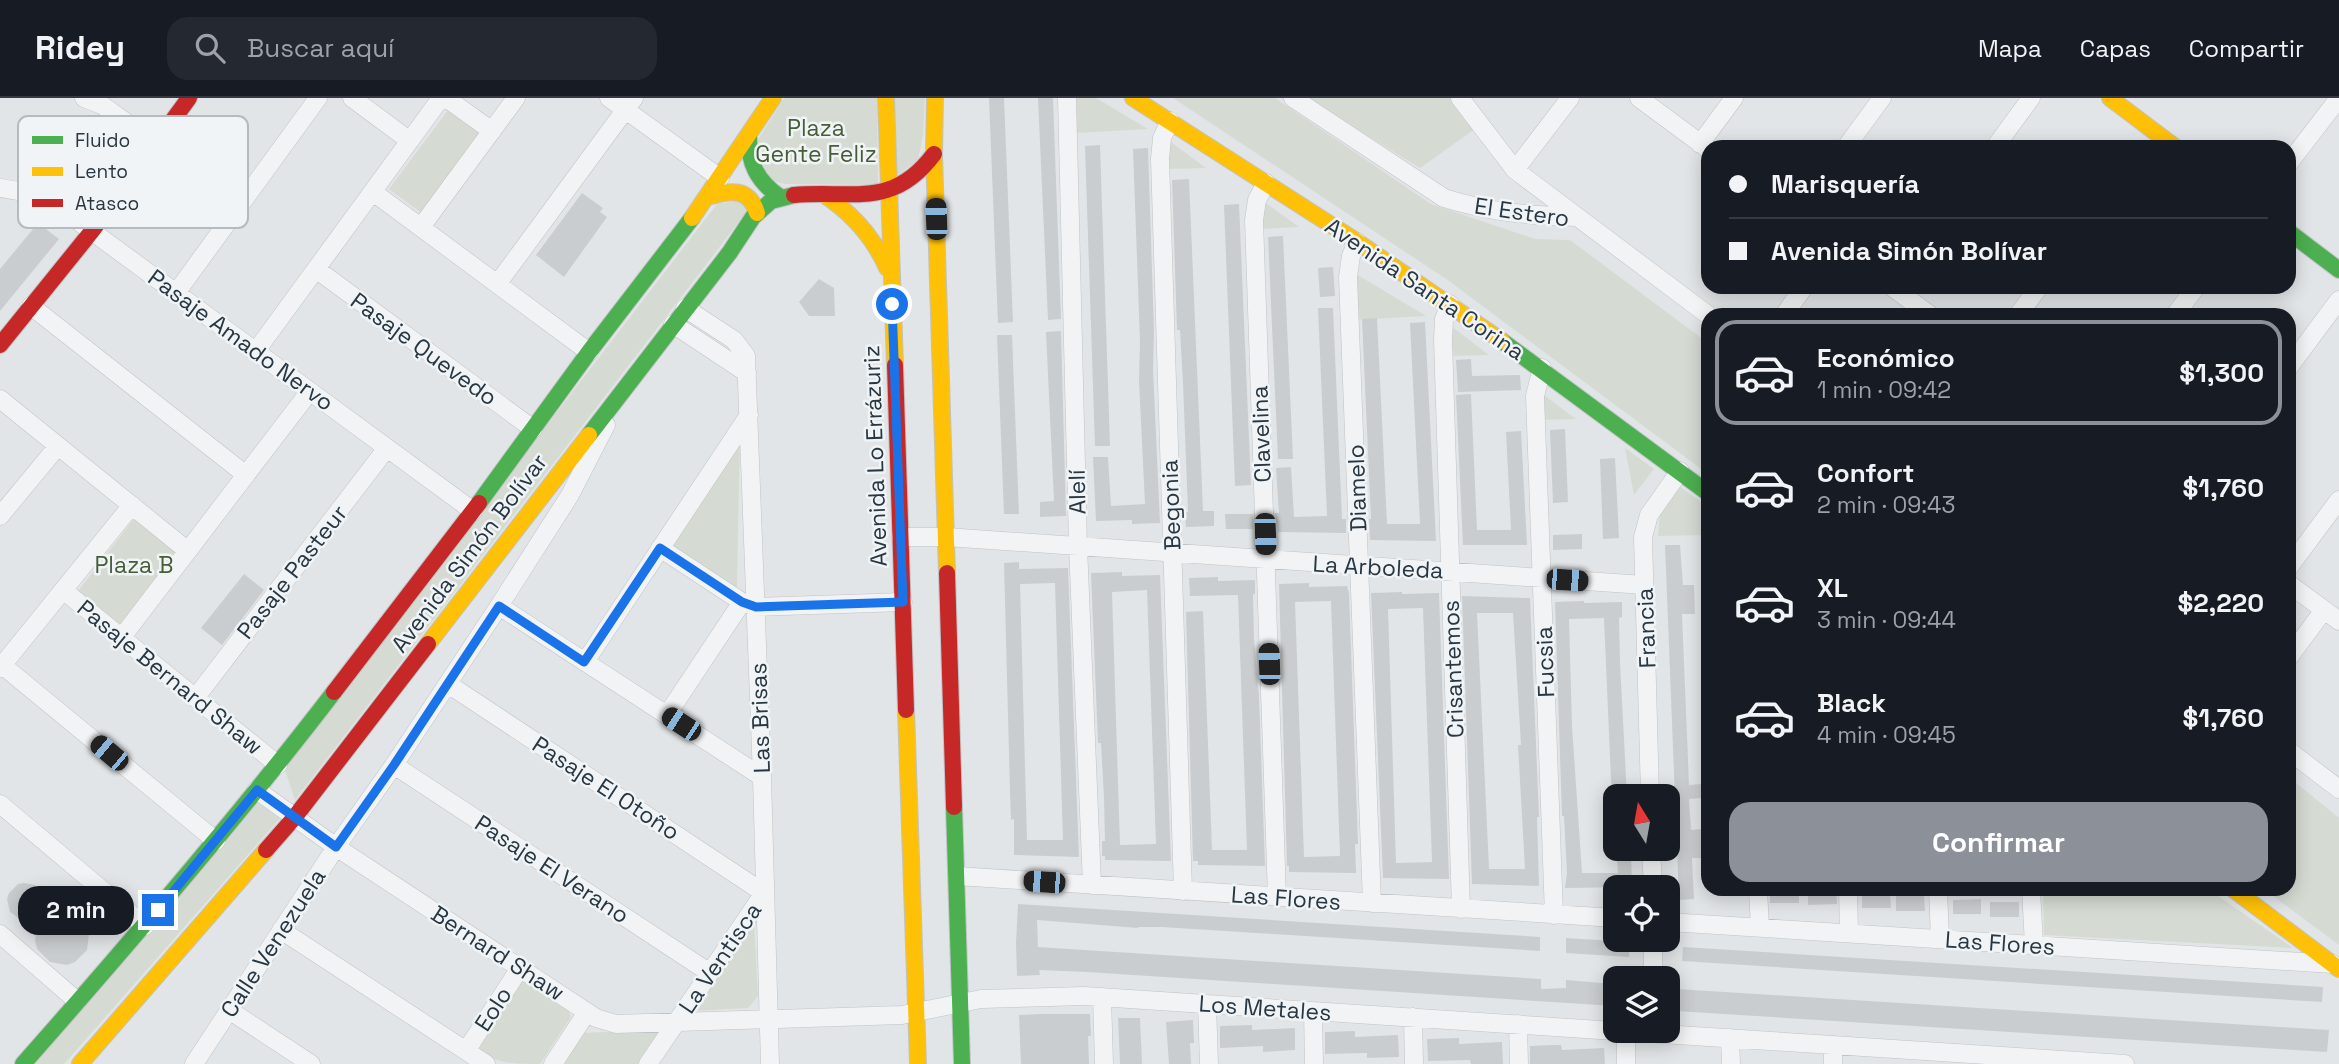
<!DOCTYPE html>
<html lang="es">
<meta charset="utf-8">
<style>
body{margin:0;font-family:"Space Grotesk",sans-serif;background:#242831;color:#f1f3f6;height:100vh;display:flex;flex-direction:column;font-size:26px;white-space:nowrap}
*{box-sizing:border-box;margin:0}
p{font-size:23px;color:#9ea1a6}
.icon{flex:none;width:38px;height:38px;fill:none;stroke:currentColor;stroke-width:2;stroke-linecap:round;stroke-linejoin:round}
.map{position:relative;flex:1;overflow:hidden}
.drawer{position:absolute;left:1701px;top:210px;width:595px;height:588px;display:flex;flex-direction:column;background:#171b24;border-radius:21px;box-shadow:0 4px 18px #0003}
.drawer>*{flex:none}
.hud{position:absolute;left:1701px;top:42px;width:595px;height:154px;border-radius:21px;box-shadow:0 4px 18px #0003;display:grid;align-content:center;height:154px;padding:0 28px;background:#171b24}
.needle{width:46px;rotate:349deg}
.tools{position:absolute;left:1603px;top:686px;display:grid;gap:14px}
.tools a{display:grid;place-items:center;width:77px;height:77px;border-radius:14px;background:#171b24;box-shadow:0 4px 18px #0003;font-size:35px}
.end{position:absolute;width:32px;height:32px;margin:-16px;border:9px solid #1a73e8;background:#fff;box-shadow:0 0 0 4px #fff}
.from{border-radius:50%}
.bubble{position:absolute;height:49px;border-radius:21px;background:#171b24;box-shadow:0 4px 18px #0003;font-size:23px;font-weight:800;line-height:49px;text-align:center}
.car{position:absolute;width:21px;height:42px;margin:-21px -10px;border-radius:9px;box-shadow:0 0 5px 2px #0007;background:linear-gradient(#222 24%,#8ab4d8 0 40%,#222 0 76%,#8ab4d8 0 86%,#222 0)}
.hud b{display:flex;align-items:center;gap:24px;height:66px;font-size:26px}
.hud b+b{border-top:2px solid #363941}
.hud i{width:18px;height:18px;background:#f1f3f6}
ul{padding:12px 0 0;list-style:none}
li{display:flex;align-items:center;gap:21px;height:105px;margin:0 14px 10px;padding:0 14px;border:4px solid transparent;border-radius:21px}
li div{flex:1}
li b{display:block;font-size:26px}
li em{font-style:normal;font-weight:800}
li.active{border-color:#8c9099}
li>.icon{width:63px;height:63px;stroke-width:1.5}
.button{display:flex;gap:14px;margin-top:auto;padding:14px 28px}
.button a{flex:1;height:80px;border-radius:21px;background:#8c9099;color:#fff;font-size:28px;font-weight:800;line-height:80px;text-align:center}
header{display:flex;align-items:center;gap:42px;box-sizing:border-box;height:98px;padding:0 35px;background:#171b24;border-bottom:2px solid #363941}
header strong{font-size:33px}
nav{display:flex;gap:38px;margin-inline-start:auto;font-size:24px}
.search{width:490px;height:63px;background:#242831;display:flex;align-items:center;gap:18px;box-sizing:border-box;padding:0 24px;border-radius:21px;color:#9ea1a6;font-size:26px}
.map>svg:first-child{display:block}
</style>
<header>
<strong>Ridey</strong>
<div class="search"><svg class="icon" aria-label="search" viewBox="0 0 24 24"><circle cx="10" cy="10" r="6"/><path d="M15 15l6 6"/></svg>Buscar aquí</div>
<nav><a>Mapa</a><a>Capas</a><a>Compartir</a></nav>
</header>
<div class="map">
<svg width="2339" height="966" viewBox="0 0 2339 966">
<rect width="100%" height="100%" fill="#e2e5e7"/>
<path fill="#d5dbd2" d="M784,0H877L878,87L785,86L770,82L755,46Z
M894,0H925L923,37L918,62L897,77Z
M1074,0H1096L1148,31L1076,35Z
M1173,0H1275L1431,106L1535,141L1570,142L1708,245V376L1449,183Z
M1306,0H1451L1475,31L1420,70Z
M452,7L486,32L423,116L389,91Z
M1167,41L1206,70L1168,71Z
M1259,100L1299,129L1260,131Z
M740,102L748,112L295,702L284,669L717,106Z
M1351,173L1426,218L1354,222Z
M1450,227L1489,257L1451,258Z
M1537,292L1576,321L1538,322Z
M740,335L737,491L668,447Z
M1625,350L1654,371L1634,397Z
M1677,387L1708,408V437L1658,438L1660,415Z
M136,418L179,455L123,531L75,497Z
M2289,679L2339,720V847L2264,791H2289Z
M269,691L282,718L64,966H29Z
M2043,791H2208L2293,850L2044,837Z
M754,822L758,898L748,910L692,913Z
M525,882L567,910L571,919L540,966C514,966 490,966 476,947L517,883Z
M661,932L638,966H560L581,935Z"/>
<path fill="#cacdcf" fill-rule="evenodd" d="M989,0H1004L1013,224L998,225Z
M1038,0H1053L1061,221L1048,222Z
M1100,47L1110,348H1095L1085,48Z
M1148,50L1154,233L1153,271L1160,425L1132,426V422L1096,423L1093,359H1108L1111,408L1145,406L1139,282L1140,243L1133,51Z
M1189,81L1203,413H1214V428L1186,429L1185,414H1188L1183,285L1180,232H1177L1172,82Z
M582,95L603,110L600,114L607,119L564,179L536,157Z
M1239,106L1251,387L1235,388L1224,107Z
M38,125L59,141L0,213V171Z
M1283,138L1293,361H1278L1268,139Z
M1333,169L1335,198L1320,199L1318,170Z
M819,181L834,190L835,218H809L799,204Z
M1318,210H1333L1342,421H1346V435L1278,434L1275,415H1279L1276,370L1291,369L1294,419L1327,418Z
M1377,220L1387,426H1420L1410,225L1425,224L1436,443L1370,442L1369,421H1371L1362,221Z
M1061,233L1066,418L1040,419V404L1054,403L1046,234Z
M997,237H1012L1019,416H1004Z
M1471,261L1472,278L1520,277L1521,292L1458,294L1456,262Z
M1471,296L1477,432H1511L1506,334L1521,333L1527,447H1463L1456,297Z
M1565,331L1568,404L1553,405L1550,332Z
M1615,360L1619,440L1603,441L1600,361Z
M1225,416H1253V431H1226Z
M1582,436V451L1553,452V437Z
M1665,447H1680L1683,487H1694L1695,516H1682L1689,687L1701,686V700L1689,701L1691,732L1702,731L1703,760H1692L1694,801L1679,802Z
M1019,464V471L1068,470L1079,759L1014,757V721L1011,722L1010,693L1004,465ZM1055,485L1063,742H1027L1020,486Z
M1122,474V478L1160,477L1171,763L1105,762V758H1102V743H1105L1104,699L1101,645H1098L1091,475ZM1147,492L1156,746L1120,747L1112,494Z
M244,476L264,492L222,547L201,530Z
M1218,479V483L1255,482V496H1253L1254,542L1259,598L1265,768L1198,767V763H1193L1186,514L1203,513L1212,752H1247L1238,497L1190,498L1189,480Z
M1309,485V489L1347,488L1349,495L1358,746H1355L1356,775L1289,774V768H1287L1279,486ZM1331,503L1340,758L1304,759L1295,504Z
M1402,494V496L1439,495L1449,781L1383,780L1371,495ZM1423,510L1432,764L1396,765L1388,511Z
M1462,498L1530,500L1539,719H1537L1539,788L1472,786ZM1477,515H1513L1521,647H1518L1525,771H1489Z
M1584,503V505L1622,504V519L1619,520L1620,565L1627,698H1613L1611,682L1604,520L1569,521L1572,628L1582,775H1618L1616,751H1631L1632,789L1565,790L1567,775L1564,718H1562L1555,504Z
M24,785L35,787L43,796L44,816L64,813L72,815L86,826L89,835L87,852L75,864L67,867L50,864L37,851L35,842L38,824L20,821L10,814L7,801L9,795L18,786Z
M1770,791H1799V805H1770Z
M1836,791L1837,806L1808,807V792Z
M1890,795L1891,810H1862V796Z
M1896,798H1924L1925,813H1896Z
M1981,801V816H1953V802Z
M1990,804H2019V819H1990Z
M1018,806L1540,839V853L1162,829H1138V830L1037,822L1038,849L1541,881V891L1566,890V882L1615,886V908L1087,874L1039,872L1040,877L1017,878L1016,845Z
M1566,840L1630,844L1629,859L1566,855Z
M1683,849L2323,889L2322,904L1682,863Z
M1677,891L2329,932L2327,954L1676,913Z
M1041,916H1090L1091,938H1088L1089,966H1021L1019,917Z
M1118,920H1140L1142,966H1120Z
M1193,922L1194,945H1190L1191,966H1169L1166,924Z
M1252,927V932L1295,930V952L1263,954V948L1220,950V928Z
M1355,933V939L1398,937L1399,959L1367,960V955L1325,956V934Z
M1459,940V946L1502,944L1503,966H1471L1470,962L1428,963L1427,941Z
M1552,947H1561L1562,952L1604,950L1605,966H1530V948Z"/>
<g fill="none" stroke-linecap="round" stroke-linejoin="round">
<defs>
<path id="street" d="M84,0L102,7L156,46
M352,0L410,43
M446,0L492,33
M609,0L720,80
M1067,0L1078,448L1092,787
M1293,0L1444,100C1492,115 1527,117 1577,119
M1460,0L1515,72L1708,217
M1639,0L1708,51
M1170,23L1162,40L1160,61L1183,793
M1700,46L1734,0
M1846,49L1882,0
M1995,49L2031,0
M2289,65L2339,0
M1515,72L1570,0
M1266,85L1257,102L1254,122L1277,799
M0,90L30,95L52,104L473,413
M373,94L589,254
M421,129L516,0
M1357,144L1351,158L1348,179L1372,805
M316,171L533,331
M498,185L634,0
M1892,189L1930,217
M176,195L318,0
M1450,206L1444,221L1443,242L1461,811
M31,208L246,377
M685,210L734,242L746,258L762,679L770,966
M1784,217L1804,189
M2018,217L2039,189
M2175,217L2196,189
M673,226L747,275
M256,253L441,0
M2289,269L2339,202
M1542,270L1535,298L1554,817
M0,301L188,453
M0,418L58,348
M901,439H946L1644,487
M660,450L742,504L756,509L903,504
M2289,469L2339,402
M2289,486L2339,523
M63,492L278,667
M499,508L762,679
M122,539L310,293
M2289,559L2324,512
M585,564L749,317
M2,567L216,743
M0,570L132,407
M448,586L764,795L648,966
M196,599L387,350
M667,617L742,504
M2289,653L2339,691
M394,667L710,875
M257,692L336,749L596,920L616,926L902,917L981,901L1084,898L1615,933
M1650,698L1643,439L1649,417L1680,373
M0,706L145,828
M1651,751L1653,789
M957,778L1615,820
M1758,791L1760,830
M1848,791L1849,835
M1938,791L1940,841
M2031,791L2034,847
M1668,824L2333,866
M281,832L486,966
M0,836L77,903
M1653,880V842
M1102,899L1104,966
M1207,906L1209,966
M229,912L311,966
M1313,914L1314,966
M1413,919L1414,966
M1518,926L1519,966
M1616,933L2125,966
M1626,933V966
M1730,940L1731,966
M1833,947V966
M466,953L520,870
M194,966L336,749L394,667L499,508L570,397L606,327
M553,966L587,914"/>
<path id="fast" d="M749,37C748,65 757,83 780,99
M2289,134L2339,172
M1502,243L1708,395
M589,337L730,154L753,119L771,103L794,97
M479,405L589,254L692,120
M954,709L962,966
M23,966C130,845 235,723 334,594"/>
<path id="slow" d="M886,0L895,267
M935,0L934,56L947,475
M1133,0L1353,141L1502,243
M2110,0L2175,49
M823,96C852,115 873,138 887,170
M708,99C730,92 749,89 757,115
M692,120L773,0
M428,546L589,337
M906,612L918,966
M2233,791L2339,871
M80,966L266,752"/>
<path id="jam" d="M794,97C853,92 893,111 934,56
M0,247L92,133L189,0
M895,267L906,612
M947,475L954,709
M334,594L479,405
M266,752L294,720L428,546"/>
</defs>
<use href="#street" stroke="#c0c3c5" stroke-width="19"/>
<use href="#fast" stroke="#c0c3c5" stroke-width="18"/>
<use href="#slow" stroke="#c0c3c5" stroke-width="18"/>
<use href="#jam" stroke="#c0c3c5" stroke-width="18"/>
<use href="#street" stroke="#f2f3f4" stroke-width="18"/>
<use href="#fast" stroke="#4caf50" stroke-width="16"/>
<use href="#slow" stroke="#ffc107" stroke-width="16"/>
<use href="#jam" stroke="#c62828" stroke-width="16"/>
</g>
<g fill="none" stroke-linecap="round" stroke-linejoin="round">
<path stroke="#1a73e8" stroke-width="9" d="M158,812L257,692L336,749L394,667L499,508L584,564L660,450L742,504L756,509L903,504L892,206"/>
</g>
<g text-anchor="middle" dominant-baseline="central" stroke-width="5" stroke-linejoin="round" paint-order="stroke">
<g font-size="23" fill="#465d36" stroke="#f0f4f7">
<text x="816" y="30">Plaza<tspan x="816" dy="26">Gente Feliz</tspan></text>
<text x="134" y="467">Plaza B</text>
</g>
<g font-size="23" fill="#283741" stroke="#f0f4f7">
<text transform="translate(1522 114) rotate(8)">El Estero</text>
<text transform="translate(1425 191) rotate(34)">Avenida Santa Corina</text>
<text transform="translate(241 242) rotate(36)">Pasaje Amado Nervo</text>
<text transform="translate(424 251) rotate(36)">Pasaje Quevedo</text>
<text transform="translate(1261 336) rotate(-92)">Clavelina</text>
<text transform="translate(875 358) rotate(-92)">Avenida Lo Errázuriz</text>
<text transform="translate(1357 390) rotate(-92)">Diamelo</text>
<text transform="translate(1077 394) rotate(-91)">Alelí</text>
<text transform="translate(1171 407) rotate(-92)">Begonia</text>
<text transform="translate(469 455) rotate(-53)">Avenida Simón Bolívar</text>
<text transform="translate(1378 469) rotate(3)">La Arboleda</text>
<text transform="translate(292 474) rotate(-52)">Pasaje Pasteur</text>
<text transform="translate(1646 530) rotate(-92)">Francia</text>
<text transform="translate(1545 564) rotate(-92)">Fucsia</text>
<text transform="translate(1453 571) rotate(-92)">Crisantemos</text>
<text transform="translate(170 579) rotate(39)">Pasaje Bernard Shaw</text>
<text transform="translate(760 620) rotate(-92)">Las Brisas</text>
<text transform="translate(606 690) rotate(33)">Pasaje El Otoño</text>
<text transform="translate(552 771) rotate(33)">Pasaje El Verano</text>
<text transform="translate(1286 800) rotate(4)">Las Flores</text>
<text transform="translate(273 845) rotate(-57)">Calle Venezuela</text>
<text transform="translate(2000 845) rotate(4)">Las Flores</text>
<text transform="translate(498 855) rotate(33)">Bernard Shaw</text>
<text transform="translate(720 860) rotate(-56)">La Ventisca</text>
<text transform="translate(1265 910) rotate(4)">Los Metales</text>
<text transform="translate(493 911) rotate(-57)">Eolo</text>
</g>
</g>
<rect x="18" y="18" width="230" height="112" rx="10" fill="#f0f4f7" stroke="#b4bbc0" stroke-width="2"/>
<rect x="32" y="38" width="31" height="8" fill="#4caf50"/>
<rect x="32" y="69" width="31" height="9" fill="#ffc107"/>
<rect x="32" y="101" width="31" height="8" fill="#c62828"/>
<g font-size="19" fill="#283741">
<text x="75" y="49">Fluido</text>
<text x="75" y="80">Lento</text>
<text x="75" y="112">Atasco</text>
</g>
</svg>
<div class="tools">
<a><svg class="needle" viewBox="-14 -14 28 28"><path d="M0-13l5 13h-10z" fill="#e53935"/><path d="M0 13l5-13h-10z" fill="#9ea1a6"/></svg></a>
<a><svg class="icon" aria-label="locate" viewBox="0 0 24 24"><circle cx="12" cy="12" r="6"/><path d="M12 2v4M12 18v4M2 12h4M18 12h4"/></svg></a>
<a><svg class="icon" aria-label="layers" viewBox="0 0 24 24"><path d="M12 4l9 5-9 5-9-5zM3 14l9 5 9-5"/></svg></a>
</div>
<i class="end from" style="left:892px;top:206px"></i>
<i class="end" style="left:158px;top:812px"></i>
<div class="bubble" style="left:18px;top:788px;width:116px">2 min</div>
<i class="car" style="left:936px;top:121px;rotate:358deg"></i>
<i class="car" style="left:1265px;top:436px;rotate:178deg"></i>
<i class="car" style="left:1567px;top:482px;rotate:94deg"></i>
<i class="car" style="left:1269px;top:566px;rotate:358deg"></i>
<i class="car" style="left:681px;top:626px;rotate:303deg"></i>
<i class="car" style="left:109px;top:655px;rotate:310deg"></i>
<i class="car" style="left:1044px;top:784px;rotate:274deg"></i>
<div class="hud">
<b><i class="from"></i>Marisquería</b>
<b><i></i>Avenida Simón Bolívar</b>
</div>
<section class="drawer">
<ul>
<li class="active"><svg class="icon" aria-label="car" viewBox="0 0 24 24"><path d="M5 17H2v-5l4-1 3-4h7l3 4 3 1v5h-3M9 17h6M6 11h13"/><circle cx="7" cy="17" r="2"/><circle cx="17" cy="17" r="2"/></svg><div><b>Económico</b><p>1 min · 09:42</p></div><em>$1,300</em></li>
<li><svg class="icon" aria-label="car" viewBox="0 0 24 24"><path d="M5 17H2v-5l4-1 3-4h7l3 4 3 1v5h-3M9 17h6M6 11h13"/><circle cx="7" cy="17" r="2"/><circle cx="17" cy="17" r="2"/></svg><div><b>Confort</b><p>2 min · 09:43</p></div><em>$1,760</em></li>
<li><svg class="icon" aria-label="car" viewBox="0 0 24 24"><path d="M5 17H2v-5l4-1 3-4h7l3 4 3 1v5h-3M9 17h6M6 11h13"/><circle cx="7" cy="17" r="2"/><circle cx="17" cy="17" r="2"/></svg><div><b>XL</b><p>3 min · 09:44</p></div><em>$2,220</em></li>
<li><svg class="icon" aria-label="car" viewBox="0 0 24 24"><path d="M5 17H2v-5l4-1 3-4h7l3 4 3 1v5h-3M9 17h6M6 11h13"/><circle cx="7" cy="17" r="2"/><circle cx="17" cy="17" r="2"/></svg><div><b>Black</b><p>4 min · 09:45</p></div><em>$1,760</em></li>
</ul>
<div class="button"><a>Confirmar</a></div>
</section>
</div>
